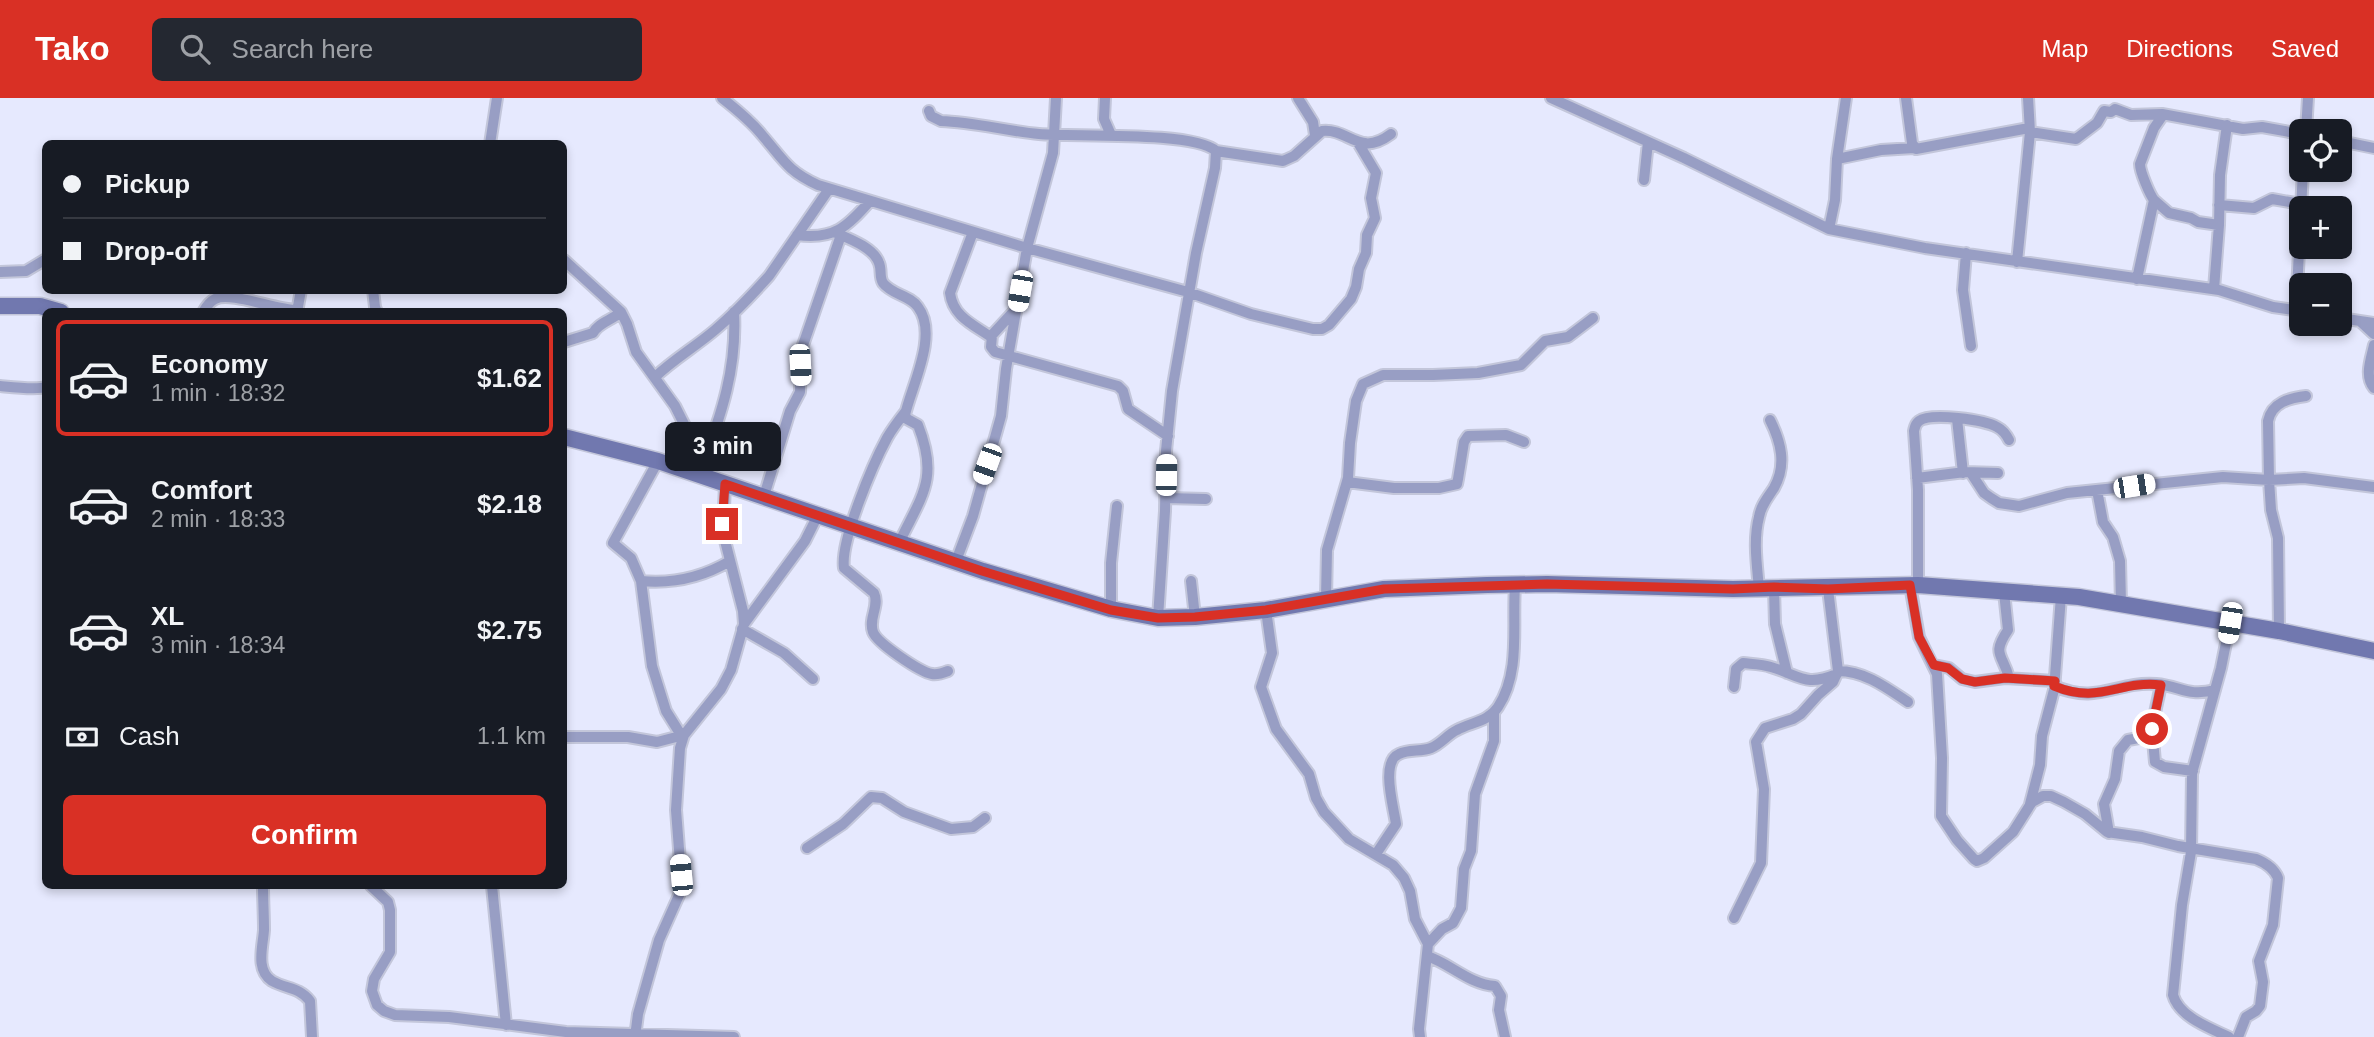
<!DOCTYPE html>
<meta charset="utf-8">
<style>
body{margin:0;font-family:Arial,sans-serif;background:#242831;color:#f1f3f6;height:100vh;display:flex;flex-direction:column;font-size:26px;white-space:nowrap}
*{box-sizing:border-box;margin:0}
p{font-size:23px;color:#9ea1a6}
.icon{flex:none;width:38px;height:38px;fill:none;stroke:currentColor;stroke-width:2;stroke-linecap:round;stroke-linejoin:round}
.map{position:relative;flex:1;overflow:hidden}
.sheet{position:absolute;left:42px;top:210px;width:525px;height:581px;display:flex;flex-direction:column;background:#171b24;border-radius:10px;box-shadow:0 4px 10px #0003}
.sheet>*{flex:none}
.hud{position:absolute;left:42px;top:42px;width:525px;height:154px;border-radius:10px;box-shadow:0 4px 10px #0003;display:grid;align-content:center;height:154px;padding:0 21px;background:#171b24}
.tools{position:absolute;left:2289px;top:21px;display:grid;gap:14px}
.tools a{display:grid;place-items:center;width:63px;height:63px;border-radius:10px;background:#171b24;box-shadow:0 4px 10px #0003;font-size:35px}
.end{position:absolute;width:32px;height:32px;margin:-16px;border:9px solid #d93025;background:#fff;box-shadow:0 0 0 4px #fff}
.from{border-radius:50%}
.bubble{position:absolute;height:49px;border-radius:10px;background:#171b24;box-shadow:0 4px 10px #0003;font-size:23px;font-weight:600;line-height:49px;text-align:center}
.car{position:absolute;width:21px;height:42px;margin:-21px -10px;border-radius:9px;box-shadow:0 0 5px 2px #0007;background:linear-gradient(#fff 24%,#345 0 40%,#fff 0 76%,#345 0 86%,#fff 0)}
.hud b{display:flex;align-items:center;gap:24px;height:66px;font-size:26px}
.hud b+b{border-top:2px solid #363941}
.hud i{width:18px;height:18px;background:#f1f3f6}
ul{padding:12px 0 0;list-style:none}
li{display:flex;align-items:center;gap:21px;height:116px;margin:0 14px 10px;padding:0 7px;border:4px solid transparent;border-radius:10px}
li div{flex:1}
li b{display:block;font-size:26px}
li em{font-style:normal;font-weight:600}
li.selected{border-color:#d93025}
li>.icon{width:63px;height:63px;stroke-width:1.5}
.pay{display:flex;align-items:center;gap:18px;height:77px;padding:0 21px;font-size:26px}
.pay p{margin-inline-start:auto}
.cta{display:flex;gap:14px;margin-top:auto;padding:14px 21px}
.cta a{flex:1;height:80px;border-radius:10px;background:#d93025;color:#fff;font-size:28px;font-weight:600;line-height:80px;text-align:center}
header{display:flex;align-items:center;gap:42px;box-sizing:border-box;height:98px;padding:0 35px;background:#d93025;color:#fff}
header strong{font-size:33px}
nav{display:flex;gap:38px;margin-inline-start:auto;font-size:24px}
.search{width:490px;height:63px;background:#242831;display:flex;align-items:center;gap:18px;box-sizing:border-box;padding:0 24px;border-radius:10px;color:#9ea1a6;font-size:26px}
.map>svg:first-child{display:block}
</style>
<header>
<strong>Tako</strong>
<div class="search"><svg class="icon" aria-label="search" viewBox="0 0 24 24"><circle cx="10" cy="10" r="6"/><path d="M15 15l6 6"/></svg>Search here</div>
<nav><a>Map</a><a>Directions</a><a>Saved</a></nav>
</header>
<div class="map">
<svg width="2374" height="939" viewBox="0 0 2374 939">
<rect width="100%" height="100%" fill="#e6e9fe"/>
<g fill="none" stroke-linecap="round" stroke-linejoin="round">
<defs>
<path id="street" d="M722,0C736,11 751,23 762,37C783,61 787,73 818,87L1027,150L1188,194L1251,216L1313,231H1322L1329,227L1351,201L1356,189L1359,171L1366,155L1367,137L1375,120L1371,100L1376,75L1357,43
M1105,0L1104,21L1111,37
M1298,0L1313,24L1315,37
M1551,0L1684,60L1829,131L1925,150L2219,192L2273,209L2301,213
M1906,0L1912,45L1916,51L2029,30
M929,13L931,18L941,23C974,24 1006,33 1039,36C1073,39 1194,33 1216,53L1215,70L1196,155L1172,293L1166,353L1165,413L1158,520
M2306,33L2308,0
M2030,34L2076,41L2097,25L2104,13L2111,14L2115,11L2131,17L2162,16L2243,31L2262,29L2301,36
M2340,43L2374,50
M490,46L497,0
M1216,53L1283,63L1294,58L1322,33C1349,30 1359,60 1391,36
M1837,61L1881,52L1914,50
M1644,82L1648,44
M2154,102L2169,115L2191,120L2198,124L2219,127
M2219,107L2254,110L2272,101L2301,106
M1829,131L1835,102L1837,61L1846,0
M973,134L950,195C953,219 974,227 991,239
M836,135C850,141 874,150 879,165C882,172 879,179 883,185C892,197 910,197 918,209C939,237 911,289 905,317L907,321L918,327C939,381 922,397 899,445
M797,137C834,142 847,129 870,103
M1966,155L1963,192L1971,248
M564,162L621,214L627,226L636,254L675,308L700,358L707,380
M2017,164L2030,34L2028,0
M0,174L26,173L46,161
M2137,181L2154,102C2150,97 2140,74 2140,66L2154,30L2163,17
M2214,191L2219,127L2220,77L2227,27
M373,192L375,209L377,214
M1016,211L992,237L991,249L995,254L1118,288L1123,293L1128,311L1168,338
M2296,213L2303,72
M203,214C206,209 209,204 215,201C230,193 276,212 297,212
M297,214L301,192
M2340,220L2374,225
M2361,224L2374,236
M564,244L593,235C598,225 612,222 621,214
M2374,247C2371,261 2364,278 2374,290
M655,279C674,261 695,249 715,232C734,216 752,197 769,178L829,91
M0,288C11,289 36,292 46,289
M906,313C899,322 892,331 887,340C873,366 840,443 844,470L874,495C880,508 868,520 873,534C877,545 920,574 932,576C938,577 943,575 948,573
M1957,321L1963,375
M658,363L613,445L631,460L641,483L652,568L666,613L681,637
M702,367C722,316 737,269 734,214
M1971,375L1984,395L1991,400L1999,405L2019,408L2067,395L2223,379L2269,382L2304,380L2374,389
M1917,380L1965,374L1998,375
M1347,384L1394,390H1439L1457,386L1458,381L1464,344L1468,338L1506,337L1524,344
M2097,392L2103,424L2113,439L2120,463L2121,506
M764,398L790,313L800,294L801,253L841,137
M1166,400L1206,401
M956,463L973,418L1001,318L1006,271L1027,150L1053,55L1056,0
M641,483C673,486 703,479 730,463
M1191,483L1195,519
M1910,487L1919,539L1937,576L1942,660L1941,718L1957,742L1974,761L1977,763L1984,760L2003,743L2013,734L2032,704L2043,698H2051L2064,704L2085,716L2107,734L2142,739L2178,748L2256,761C2266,765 2274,770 2278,780L2273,827L2259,863L2263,884L2260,908L2256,913L2246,919L2238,939
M1918,487V392L1914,333C1915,329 1915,326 1919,323C1931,314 1985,322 1997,329C2003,332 2006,336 2009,342
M1774,490L1775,526L1787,575
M1759,491C1757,467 1753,442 1759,419C1761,407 1768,399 1774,390C1787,367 1781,344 1770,322
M2004,494L2008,532C1991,557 2003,556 2009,580
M1326,500L1327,452L1348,380L1350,345L1356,303L1363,286L1383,277H1433L1478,275L1521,267L1545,243L1568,239L1593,220
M1111,511V465L1117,408
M1266,512L1272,555L1261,589L1276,631L1309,676L1316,700L1324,714L1349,741L1393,767L1404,780L1410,793L1415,821L1428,846L1419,931L1420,939
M744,526L805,443L817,419
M742,531L784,555L813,581
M2279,533L2278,440L2271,412L2269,382L2268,323C2272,304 2290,300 2306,298
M1934,567L1949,570L1962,581L1975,584L2005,580L2055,583
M1838,573C1865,573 1887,590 1908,604
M2054,588C2098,607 2116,583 2156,586C2181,588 2187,599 2215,592
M1734,589L1736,571L1743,565C1752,566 1762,566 1771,569C1801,578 1805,589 1837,576
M2152,631L2155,664L2164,669L2193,673
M564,639H628L657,644L684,637
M2030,706L2040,667L2042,638L2054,592L2061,498
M2109,735L2104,706L2115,681L2119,653L2128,642L2144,639L2151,633L2161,587
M807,750L843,726L871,699L882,700L904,714L951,731L973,729L985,720
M1376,756L1396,726C1394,710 1380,664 1399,656C1409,651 1421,654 1431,650C1441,646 1448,636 1457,632C1472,624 1488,624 1498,609C1521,574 1512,527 1515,488
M263,788C263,802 264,817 264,832C263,848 255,872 272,883C286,891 299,889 310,903L312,939
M371,788L388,804L390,812V854L374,881L372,893L377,907L384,913L395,917L449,919L566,934L734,939
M492,788L506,927
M1734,820L1761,765L1764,691L1756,644L1765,630L1793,621L1801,616L1818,597L1833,584L1838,573L1828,491
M1428,846L1442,831L1453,825L1461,810L1464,771L1471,753L1475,696L1494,643V615
M1427,858C1451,866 1469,886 1495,888L1501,898L1499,912L1505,939
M635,939L638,916L659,842L680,795L681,777L676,712L680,650L684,637L721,591L731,572L744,526L743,513L723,435L725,386
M2229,939C2210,930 2179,919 2173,897L2182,807L2191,754L2192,675L2221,570L2230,525"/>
<path id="secondary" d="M0,208H40L61,214
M564,339L658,363L983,473L1111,511L1158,520L1195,519L1266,512L1384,491L1487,487L1547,486L1733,491L1918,487L2079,499L2279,533L2374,553"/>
</defs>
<use href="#street" stroke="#c3c6da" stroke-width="14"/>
<use href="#secondary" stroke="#c3c6da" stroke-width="19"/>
<use href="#street" stroke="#989ec4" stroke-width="10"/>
<use href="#secondary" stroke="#7178af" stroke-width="16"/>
</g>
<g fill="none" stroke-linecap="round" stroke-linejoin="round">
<path stroke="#d93025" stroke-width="9" d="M722,426L725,386L982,473L1111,512L1158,520L1195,519L1266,512L1384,491L1547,486L1733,491L1774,489L1828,491L1910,487L1919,539L1934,567L1948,570L1962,581L1975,584L2005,580L2055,583L2054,588C2100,607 2119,582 2161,587L2152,631"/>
</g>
</svg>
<div class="tools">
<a><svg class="icon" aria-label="locate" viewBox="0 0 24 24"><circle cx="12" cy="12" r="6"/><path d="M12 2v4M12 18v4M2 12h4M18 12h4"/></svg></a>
<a>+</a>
<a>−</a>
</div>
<i class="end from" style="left:2152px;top:631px"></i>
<i class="end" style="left:722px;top:426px"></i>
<div class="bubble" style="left:665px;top:324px;width:116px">3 min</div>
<i class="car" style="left:1020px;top:193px;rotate:190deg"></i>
<i class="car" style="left:800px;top:267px;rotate:177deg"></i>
<i class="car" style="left:987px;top:366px;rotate:200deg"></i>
<i class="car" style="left:1166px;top:377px;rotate:1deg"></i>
<i class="car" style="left:2134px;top:388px;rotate:81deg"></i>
<i class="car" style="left:2230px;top:525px;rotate:189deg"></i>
<i class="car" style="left:681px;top:777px;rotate:355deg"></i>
<div class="hud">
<b><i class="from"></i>Pickup</b>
<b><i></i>Drop-off</b>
</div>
<section class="sheet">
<ul>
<li class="selected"><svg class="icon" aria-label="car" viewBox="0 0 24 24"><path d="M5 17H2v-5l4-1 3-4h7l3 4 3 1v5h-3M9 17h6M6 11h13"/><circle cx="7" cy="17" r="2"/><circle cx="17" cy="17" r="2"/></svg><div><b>Economy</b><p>1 min · 18:32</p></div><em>$1.62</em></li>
<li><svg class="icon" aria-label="car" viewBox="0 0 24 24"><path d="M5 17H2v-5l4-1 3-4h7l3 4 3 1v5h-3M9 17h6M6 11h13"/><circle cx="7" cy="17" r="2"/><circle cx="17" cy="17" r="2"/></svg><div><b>Comfort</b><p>2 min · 18:33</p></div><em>$2.18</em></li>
<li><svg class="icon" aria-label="car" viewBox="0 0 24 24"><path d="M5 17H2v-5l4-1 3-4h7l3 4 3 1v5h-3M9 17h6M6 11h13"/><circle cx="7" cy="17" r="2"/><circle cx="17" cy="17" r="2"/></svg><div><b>XL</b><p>3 min · 18:34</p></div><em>$2.75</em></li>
</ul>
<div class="pay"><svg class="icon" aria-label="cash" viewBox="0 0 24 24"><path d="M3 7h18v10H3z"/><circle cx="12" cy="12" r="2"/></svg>Cash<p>1.1 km</p></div>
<div class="cta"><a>Confirm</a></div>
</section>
</div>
